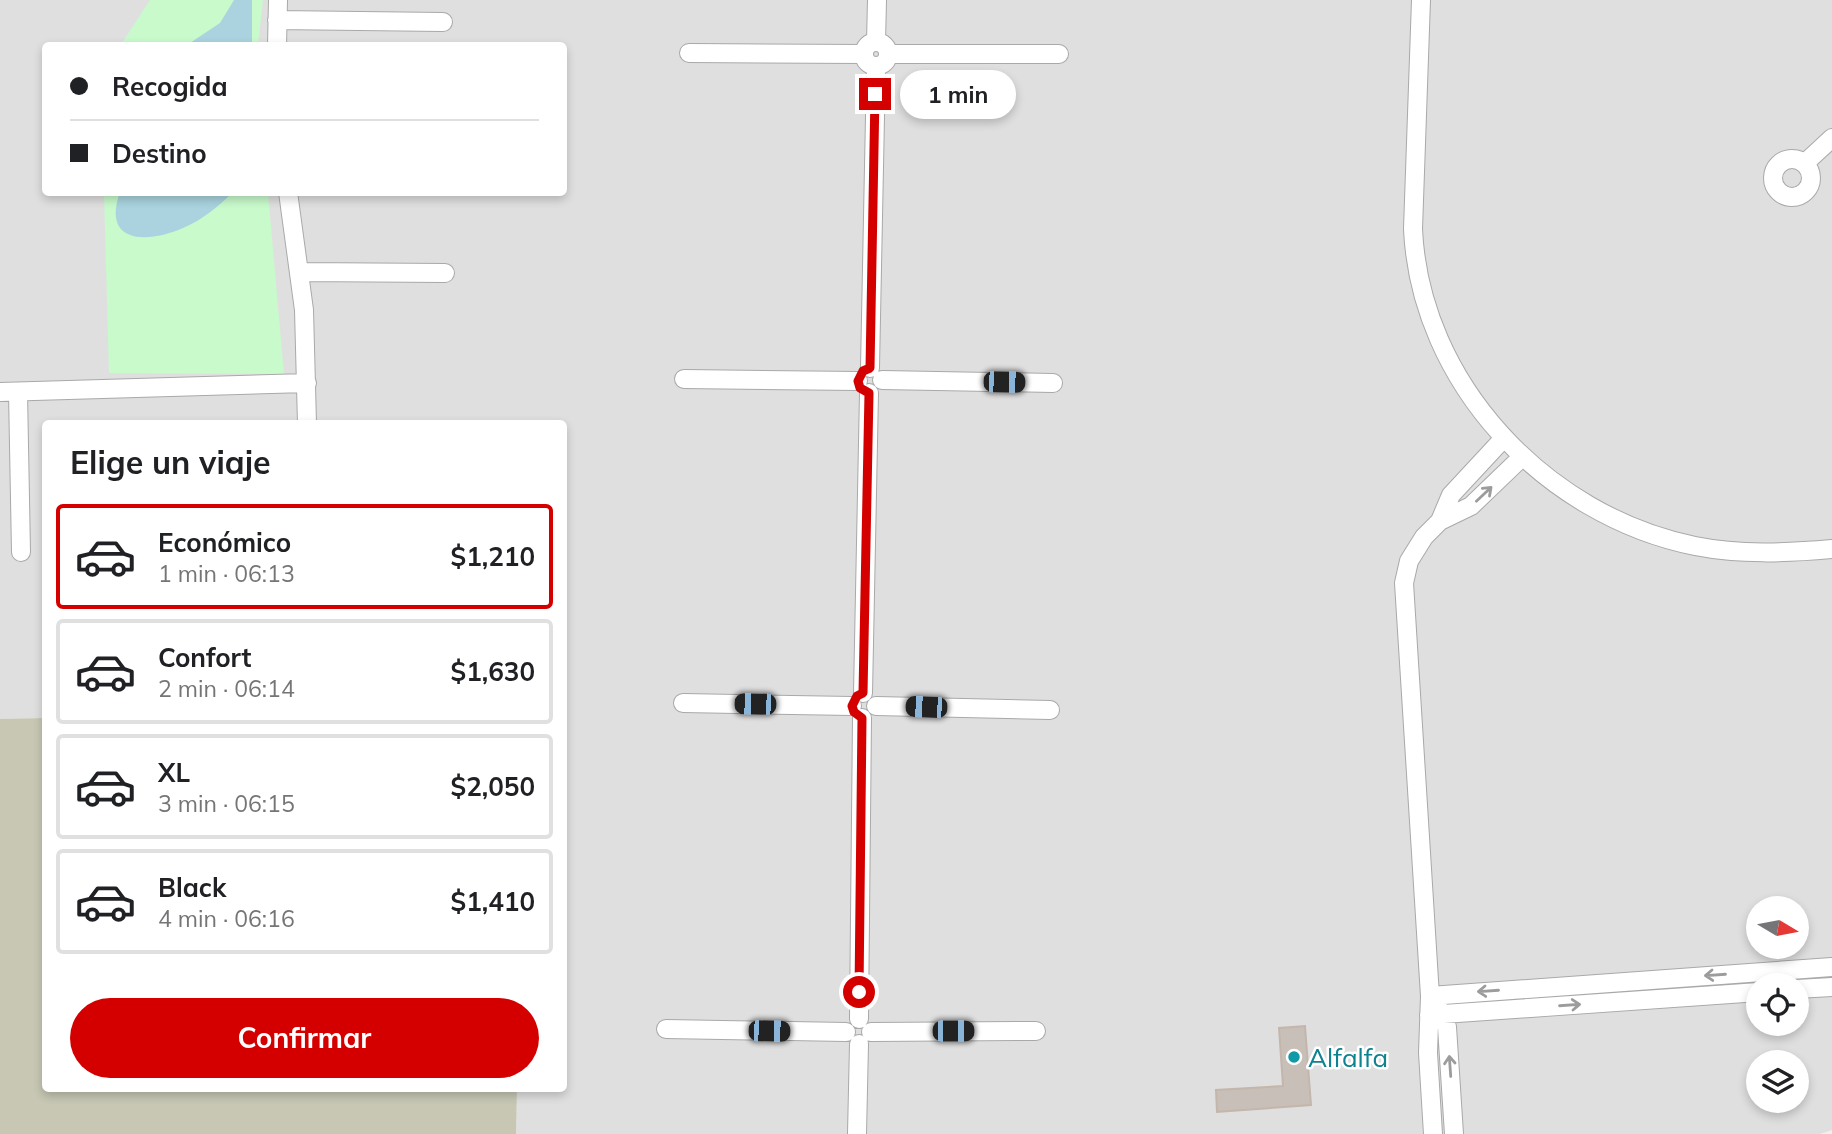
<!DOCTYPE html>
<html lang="es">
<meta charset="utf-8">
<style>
body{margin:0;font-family:Mulish,sans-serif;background:#f2f2f2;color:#202124;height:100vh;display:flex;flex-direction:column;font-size:26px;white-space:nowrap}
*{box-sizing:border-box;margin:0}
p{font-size:23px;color:#757577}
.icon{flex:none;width:38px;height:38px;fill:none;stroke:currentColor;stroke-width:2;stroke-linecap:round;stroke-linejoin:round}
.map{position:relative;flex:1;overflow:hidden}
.panel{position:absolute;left:42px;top:420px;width:525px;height:672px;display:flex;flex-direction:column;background:#fff;border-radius:7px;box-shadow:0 4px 10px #0003}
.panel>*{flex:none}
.hud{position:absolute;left:42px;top:42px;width:525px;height:154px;border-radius:7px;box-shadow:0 4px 10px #0003;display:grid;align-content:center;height:154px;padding:0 28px;background:#fff}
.needle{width:46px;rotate:100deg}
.buttons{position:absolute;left:1746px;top:896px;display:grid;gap:14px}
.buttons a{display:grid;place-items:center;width:63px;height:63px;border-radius:50%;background:#fff;box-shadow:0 4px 10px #0003;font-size:35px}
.end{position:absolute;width:32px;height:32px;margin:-16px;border:9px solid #d40000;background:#fff;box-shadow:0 0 0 4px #fff}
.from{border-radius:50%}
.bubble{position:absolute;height:49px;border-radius:24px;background:#fff;box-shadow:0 4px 10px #0003;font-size:23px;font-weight:700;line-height:49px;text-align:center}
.car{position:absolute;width:21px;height:42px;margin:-21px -10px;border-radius:9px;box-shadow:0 0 5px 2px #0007;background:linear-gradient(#222 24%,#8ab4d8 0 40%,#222 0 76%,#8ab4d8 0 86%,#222 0)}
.hud b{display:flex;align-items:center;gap:24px;height:66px;font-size:26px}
.hud b+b{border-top:2px solid #e0e0e0}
.hud i{width:18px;height:18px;background:#202124}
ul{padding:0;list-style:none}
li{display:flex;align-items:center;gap:21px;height:105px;margin:0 14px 10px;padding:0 14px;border:4px solid #e0e0e0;border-radius:7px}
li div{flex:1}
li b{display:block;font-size:26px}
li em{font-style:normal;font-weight:700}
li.selected{border-color:#d40000}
li>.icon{width:63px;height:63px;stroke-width:1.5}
h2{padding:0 28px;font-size:32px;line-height:84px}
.action{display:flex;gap:14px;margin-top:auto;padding:14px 28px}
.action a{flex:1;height:80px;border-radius:42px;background:#d40000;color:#fff;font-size:28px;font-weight:700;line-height:80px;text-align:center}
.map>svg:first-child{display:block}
</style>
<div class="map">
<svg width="1832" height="1134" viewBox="0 0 1832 1134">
<rect width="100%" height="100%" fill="#f2efe9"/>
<path fill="#e0dfdf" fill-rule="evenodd" d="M0,0H1832V1130L1820,1134H516L517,1089L564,1088V424H46L45,718L0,719ZM46,46H564V192H46ZM1759,908H1797V947H1759ZM1759,985H1797V1024H1759ZM1759,1062H1797V1101H1759Z"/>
<path fill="#c7c7b4" d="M45,718L46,1088L517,1089L516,1134H0V719Z"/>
<path fill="#c8facc" d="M150,0H263L258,45L120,46Z
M104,193H268L284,374L109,373Z"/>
<path fill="#aad3df" d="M234,0H252V45H187L220,23Z
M120,192H232V193C218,207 202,220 183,228C149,243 101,245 120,192Z"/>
<path fill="#c7bfb8" stroke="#c4b6ab" stroke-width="2" d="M1305,1026L1311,1105L1217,1112L1216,1090L1283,1086L1279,1028Z"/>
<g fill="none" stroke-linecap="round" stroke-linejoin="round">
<defs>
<path id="minor" d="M1421,0L1413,229C1420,383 1546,516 1695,546C1740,555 1787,553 1832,549
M277,20L443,22
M864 54a12 12 0 1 1 24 0a12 12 0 1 1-24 0Z
M876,42L877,0
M277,46L278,0
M689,53L864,54
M888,54H1059
M1773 178a19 19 0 1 1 38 0a19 19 0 1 1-38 0Z
M1805,163L1832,138
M288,192L304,310L307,424
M300,272L445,273
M870,368L876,66
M684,379L858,381
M882,380L1053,383
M0,392L307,383
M18,392L21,552
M1440,521L1451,495L1503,439
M863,693L869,393
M683,703L852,706
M876,706L1050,710
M1797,989L1832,987
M1430,996L1832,967
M1438,1007L1447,1027L1454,1134
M1429,1015L1759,992
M859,1019L862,718
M666,1029L846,1032
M871,1032L1036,1031
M857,1134L859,1044
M1433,1134L1428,1053L1430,996L1404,583L1409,561L1424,537L1440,521L1471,506L1522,457"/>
</defs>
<use href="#minor" stroke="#a9a9a9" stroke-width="20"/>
<use href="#minor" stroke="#fff" stroke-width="18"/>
</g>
<defs><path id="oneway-shaft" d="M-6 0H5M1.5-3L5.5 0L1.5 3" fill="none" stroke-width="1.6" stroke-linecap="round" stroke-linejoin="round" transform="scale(1.75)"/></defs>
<g stroke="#9c9c9c">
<use href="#oneway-shaft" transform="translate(1484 494) rotate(-43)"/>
<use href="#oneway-shaft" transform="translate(1715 975) rotate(176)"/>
<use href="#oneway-shaft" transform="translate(1488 991) rotate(176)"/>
<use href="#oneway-shaft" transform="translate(1570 1005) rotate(-4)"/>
<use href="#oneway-shaft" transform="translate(1450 1066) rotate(-94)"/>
</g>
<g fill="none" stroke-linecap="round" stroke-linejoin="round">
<path stroke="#d40000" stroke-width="9" d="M859,992L862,718L854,712L852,706L857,696L863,693L869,393L860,388L858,381L863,371L870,368L875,94"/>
</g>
<circle fill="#0f9aa8" stroke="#fff" stroke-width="2.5" cx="1294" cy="1057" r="7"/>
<g text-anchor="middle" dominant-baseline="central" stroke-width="5" stroke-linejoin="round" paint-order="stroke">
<g font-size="26" fill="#0d838f" stroke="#fff" text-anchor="start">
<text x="1308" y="1057">Alfalfa</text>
</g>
</g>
</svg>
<div class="buttons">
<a><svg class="needle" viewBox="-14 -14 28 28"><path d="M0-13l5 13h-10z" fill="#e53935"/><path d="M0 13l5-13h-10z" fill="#757577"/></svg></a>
<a><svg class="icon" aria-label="locate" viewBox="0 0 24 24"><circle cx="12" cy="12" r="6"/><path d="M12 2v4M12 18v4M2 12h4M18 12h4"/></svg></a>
<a><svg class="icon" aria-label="layers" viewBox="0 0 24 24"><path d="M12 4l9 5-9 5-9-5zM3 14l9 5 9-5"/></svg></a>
</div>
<i class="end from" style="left:859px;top:992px"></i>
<i class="end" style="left:875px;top:94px"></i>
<div class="bubble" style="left:900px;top:70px;width:116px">1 min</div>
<i class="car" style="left:1004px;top:382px;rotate:91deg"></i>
<i class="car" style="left:755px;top:704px;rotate:271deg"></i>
<i class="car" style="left:926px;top:707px;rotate:272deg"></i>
<i class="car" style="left:769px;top:1031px;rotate:91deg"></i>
<i class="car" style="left:953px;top:1031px;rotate:90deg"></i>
<div class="hud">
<b><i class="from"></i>Recogida</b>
<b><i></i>Destino</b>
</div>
<section class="panel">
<h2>Elige un viaje</h2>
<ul>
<li class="selected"><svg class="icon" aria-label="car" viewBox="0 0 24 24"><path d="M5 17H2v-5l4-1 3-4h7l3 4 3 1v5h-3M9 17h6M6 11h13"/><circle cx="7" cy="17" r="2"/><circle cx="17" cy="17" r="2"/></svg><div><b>Económico</b><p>1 min · 06:13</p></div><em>$1,210</em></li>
<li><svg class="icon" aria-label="car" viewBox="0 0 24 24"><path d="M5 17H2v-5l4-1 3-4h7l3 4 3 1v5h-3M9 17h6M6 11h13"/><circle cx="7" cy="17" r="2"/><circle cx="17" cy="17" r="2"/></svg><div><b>Confort</b><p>2 min · 06:14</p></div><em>$1,630</em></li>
<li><svg class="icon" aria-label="car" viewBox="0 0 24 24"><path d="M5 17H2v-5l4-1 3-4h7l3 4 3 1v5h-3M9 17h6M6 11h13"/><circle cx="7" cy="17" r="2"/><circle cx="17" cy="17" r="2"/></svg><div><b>XL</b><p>3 min · 06:15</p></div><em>$2,050</em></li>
<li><svg class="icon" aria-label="car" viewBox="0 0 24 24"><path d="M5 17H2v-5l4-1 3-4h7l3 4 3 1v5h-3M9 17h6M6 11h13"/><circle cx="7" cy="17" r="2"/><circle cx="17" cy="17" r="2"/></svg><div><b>Black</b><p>4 min · 06:16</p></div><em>$1,410</em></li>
</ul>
<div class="action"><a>Confirmar</a></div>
</section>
</div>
